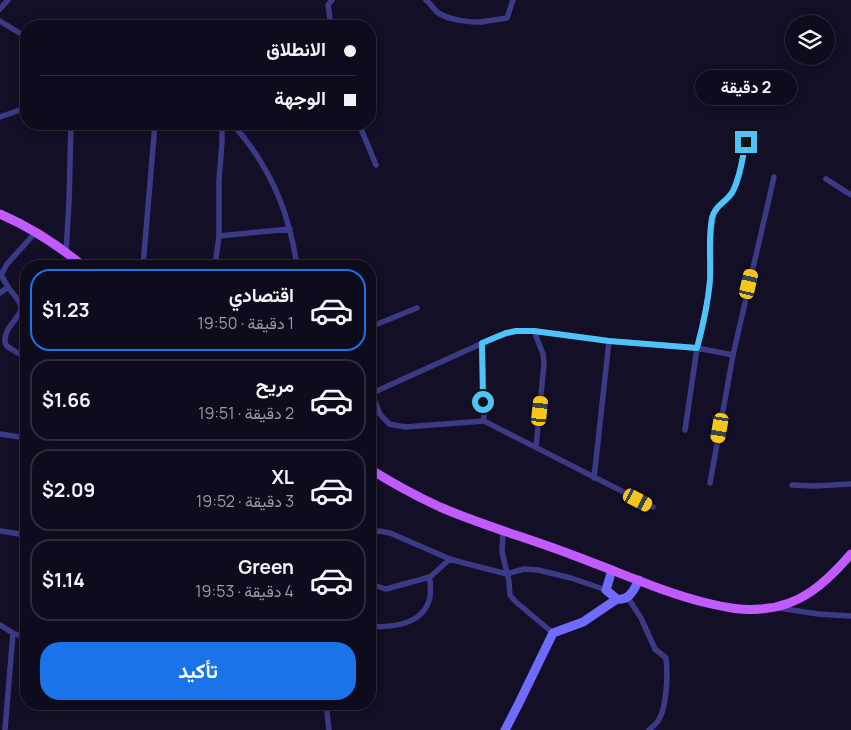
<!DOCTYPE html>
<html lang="ar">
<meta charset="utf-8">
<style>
body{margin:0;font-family:Manrope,Vazirmatn,sans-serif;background:#171425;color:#f1f3f6;direction:rtl;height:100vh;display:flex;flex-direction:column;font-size:19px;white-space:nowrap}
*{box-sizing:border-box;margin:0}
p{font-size:16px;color:#9b9ba3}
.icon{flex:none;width:28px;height:28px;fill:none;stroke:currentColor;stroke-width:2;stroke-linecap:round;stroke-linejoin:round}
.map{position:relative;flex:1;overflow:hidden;direction:ltr}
.panel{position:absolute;left:20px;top:260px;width:356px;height:450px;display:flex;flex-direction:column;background:#0e0b1c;border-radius:20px;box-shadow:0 2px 12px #0003,0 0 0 1px #2e2b3b;direction:rtl}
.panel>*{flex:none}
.top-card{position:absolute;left:20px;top:20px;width:356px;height:110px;border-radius:20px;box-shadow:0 2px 12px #0003,0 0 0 1px #2e2b3b;direction:rtl;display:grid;align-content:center;height:110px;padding:0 20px;background:#0e0b1c}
.fabs{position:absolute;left:785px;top:15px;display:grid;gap:10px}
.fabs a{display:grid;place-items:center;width:50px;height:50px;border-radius:50%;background:#0e0b1c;box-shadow:0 2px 12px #0003,0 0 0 1px #2e2b3b;font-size:25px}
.end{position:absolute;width:22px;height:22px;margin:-11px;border:6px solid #4fc3f7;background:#111;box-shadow:0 0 0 2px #111}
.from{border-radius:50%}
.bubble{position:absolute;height:35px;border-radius:18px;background:#0e0b1c;box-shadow:0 2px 12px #0003,0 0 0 1px #2e2b3b;font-size:16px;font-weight:700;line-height:35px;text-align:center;direction:rtl}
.car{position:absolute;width:15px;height:30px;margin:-15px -8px;border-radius:6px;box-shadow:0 0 4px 1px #0007;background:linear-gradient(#f5c518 24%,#345 0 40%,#f5c518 0 76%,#345 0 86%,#f5c518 0)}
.top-card b{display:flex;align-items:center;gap:18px;height:48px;font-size:19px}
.top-card b+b{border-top:1px solid #2e2b3b}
.top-card i{width:12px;height:12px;background:#f1f3f6}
ul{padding:9px 0 0;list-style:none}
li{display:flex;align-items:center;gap:15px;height:82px;margin:0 10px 8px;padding:0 10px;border:2px solid #2e2b3b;border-radius:20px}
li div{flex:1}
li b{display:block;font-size:19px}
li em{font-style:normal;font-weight:700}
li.active{border-color:#1a73e8}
li>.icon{width:45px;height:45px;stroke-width:1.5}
.button{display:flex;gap:10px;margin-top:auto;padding:10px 20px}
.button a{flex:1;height:58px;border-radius:20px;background:#1a73e8;color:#fff;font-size:20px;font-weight:700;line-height:58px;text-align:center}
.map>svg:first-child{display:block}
</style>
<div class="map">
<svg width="851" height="730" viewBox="0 0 851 730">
<rect width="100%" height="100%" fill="#130f26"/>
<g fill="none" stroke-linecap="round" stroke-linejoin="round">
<path stroke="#3d3a85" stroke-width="5.5" d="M426,0C430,3 433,8 437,12C447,20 475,24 487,21C494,20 500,19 507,18L513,0
M0,9L8,0
M0,21L26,37
M95,22L103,26
M316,26L330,22
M331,26L328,5L332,0
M0,117L26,108
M232,124C258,151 280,191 289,228C293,241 295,254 297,266
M359,124L376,165
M826,179L851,195
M219,236L290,229
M66,252L69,202L71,124
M143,266L155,124
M215,266L219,236V180L222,142V124
M8,287C12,293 21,301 21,308C21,318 0,330 6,345C11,350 20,354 26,357
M0,293L8,287L1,275L7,264L36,232
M370,327L417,308
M534,331L543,354L544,364L536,447
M482,343L484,421
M733,355L774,177
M370,394L496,337L516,331H534L609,341L697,348L733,355L710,483
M372,394L380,414L389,424L405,427L484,421L653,507
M685,430L697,348L707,303L710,282L711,237L713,217L715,210L730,196L733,191L739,173L746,142
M0,434L26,438
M594,478L609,341
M792,485L814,486L851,484
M0,531L26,535
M503,531L502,552L509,581L510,595L516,602L553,633
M370,532L380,531L390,533L450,559L464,563L507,574L524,569L538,570L571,578L606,590
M370,584L386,589L430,577L450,559
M628,598L641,618L655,649L666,658C668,674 667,708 658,721C656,724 652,727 649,730
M779,608L818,614L851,616
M0,625L13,633L26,638
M370,627C393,627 424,625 430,597C431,590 430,583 430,577
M329,704L327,712L329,730
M5,730L13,633"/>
<path stroke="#6f6bff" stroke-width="9" d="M612,570L606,590L617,599
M505,730L518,705L553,633L583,622L617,599C629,601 634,590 639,580"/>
<path stroke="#c25bff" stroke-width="9" d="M0,214C30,227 58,245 83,266
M370,469C392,483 416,496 440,507C484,526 531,539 575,556C619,572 662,592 707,603C724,607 742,611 760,609C800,607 826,583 851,554"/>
</g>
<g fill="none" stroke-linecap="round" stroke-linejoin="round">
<path stroke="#4fc3f7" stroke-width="6" d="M483,402L482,343L506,333L516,331H534L609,341L697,348C703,326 708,303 710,280C711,260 708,238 712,218C715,205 727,202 733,191C741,176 742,158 746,142"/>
</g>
</svg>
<div class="fabs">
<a><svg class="icon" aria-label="layers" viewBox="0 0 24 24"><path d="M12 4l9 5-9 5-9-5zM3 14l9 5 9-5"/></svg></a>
</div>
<i class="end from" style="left:483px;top:402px"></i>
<i class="end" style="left:746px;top:142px"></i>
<div class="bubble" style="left:695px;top:70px;width:102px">2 دقيقة</div>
<i class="car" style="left:749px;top:284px;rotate:13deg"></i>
<i class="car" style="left:540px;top:411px;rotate:6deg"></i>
<i class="car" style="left:720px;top:428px;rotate:190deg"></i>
<i class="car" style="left:638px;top:500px;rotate:117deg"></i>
<div class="top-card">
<b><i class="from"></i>الانطلاق</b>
<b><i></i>الوجهة</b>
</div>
<section class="panel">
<ul>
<li class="active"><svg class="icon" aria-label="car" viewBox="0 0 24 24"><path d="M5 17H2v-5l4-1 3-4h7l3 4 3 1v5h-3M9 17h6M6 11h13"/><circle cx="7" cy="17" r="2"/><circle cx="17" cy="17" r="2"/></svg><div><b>اقتصادي</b><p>1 دقيقة · 19:50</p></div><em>$1.23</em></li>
<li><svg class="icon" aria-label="car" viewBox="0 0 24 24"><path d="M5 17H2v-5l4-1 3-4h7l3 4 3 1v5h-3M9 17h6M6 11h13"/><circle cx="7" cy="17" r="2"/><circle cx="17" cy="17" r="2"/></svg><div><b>مريح</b><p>2 دقيقة · 19:51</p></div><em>$1.66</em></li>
<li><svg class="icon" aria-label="car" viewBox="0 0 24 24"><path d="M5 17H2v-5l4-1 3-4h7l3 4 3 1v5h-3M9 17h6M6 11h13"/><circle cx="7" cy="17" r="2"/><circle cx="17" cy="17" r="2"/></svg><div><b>XL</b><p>3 دقيقة · 19:52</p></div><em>$2.09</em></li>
<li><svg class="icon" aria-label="car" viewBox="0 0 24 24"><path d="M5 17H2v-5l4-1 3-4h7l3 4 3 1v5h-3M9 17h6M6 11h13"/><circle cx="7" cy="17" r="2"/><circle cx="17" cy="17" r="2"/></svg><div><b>Green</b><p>4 دقيقة · 19:53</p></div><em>$1.14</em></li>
</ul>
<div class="button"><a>تأكيد</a></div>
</section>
</div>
